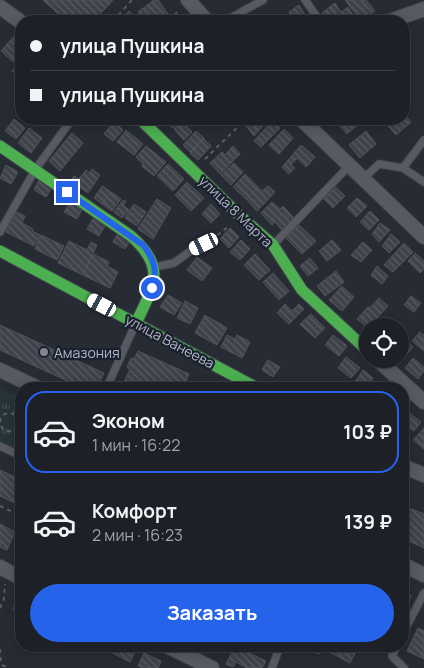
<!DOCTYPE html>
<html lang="ru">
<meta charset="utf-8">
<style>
body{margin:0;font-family:Manrope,sans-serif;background:#25282f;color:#f1f3f6;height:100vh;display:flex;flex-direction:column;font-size:19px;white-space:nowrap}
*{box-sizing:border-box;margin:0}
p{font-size:16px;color:#a0a3a7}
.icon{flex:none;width:28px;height:28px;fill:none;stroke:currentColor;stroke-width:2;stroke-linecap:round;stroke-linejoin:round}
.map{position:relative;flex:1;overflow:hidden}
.panel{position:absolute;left:15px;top:382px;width:394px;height:270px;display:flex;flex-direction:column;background:#1d2027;border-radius:20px;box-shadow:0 2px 12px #0003,0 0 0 1px #3b3e44}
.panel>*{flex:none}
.hud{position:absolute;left:15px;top:15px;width:395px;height:110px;border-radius:20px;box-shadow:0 2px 12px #0003,0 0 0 1px #3b3e44;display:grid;align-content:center;height:110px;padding:0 15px;background:#1d2027}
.tools{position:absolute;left:359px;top:318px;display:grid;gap:10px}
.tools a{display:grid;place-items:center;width:50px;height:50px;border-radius:50%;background:#1d2027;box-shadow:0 2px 12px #0003,0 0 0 1px #3b3e44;font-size:25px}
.end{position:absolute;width:22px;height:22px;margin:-11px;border:6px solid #2563eb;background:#fff;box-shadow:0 0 0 2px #fff}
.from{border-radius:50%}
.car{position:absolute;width:15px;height:30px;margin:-15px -8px;border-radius:6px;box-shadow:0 0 4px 1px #0007;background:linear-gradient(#fff 24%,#345 0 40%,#fff 0 76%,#345 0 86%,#fff 0)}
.hud b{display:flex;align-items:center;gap:18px;height:48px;font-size:19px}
.hud b+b{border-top:1px solid #3b3e44}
.hud i{width:12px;height:12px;background:#f1f3f6}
ul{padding:9px 0 0;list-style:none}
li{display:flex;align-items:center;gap:15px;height:82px;margin:0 10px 8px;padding:0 5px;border:2px solid transparent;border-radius:20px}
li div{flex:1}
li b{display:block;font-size:19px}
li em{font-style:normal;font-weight:700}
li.current{border-color:#2563eb}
li>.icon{width:45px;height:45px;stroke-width:1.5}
.primary-button{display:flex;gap:10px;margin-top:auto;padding:10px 15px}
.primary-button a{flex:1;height:58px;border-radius:30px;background:#2563eb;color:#fff;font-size:20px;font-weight:700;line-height:58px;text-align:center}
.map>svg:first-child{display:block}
</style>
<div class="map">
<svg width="424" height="668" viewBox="0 0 424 668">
<defs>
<pattern id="grass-tufts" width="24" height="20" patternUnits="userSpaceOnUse" patternTransform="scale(1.25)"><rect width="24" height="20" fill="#243439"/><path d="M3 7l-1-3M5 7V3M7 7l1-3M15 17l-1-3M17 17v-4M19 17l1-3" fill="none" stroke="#414f54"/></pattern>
<pattern id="building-back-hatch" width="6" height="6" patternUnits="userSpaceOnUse" patternTransform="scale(1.25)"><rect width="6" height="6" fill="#3f424a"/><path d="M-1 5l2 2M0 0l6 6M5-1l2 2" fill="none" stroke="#585b63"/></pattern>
</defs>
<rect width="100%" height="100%" fill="#272b34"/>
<path fill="url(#grass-tufts)" d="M0,388L21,398V452L0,442Z"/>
<path fill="url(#building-back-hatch)" stroke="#4f535c" d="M43,0H113L94,21H66Z
M154,0H158L168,14L157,21H145L138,12Z
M345,0L359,1L366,0L375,11L361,21Z
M335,3L341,12L348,7L357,21H328L322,13Z
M299,5L308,20L307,21H295L289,12Z
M129,11L140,21H119Z
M16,34L21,38V53L13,62L1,51Z
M21,60V79L12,71Z
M404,114L411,122L396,135L382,119H404Z
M14,119L25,128L16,139L5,131Z
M163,119H181L173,128Z
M253,119L268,120L254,136L246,126Z
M334,119H362L363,120L347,134Z
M114,121L123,130L113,141L104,134Z
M182,121L192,132L184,140L174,129Z
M272,121L280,128L261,147L254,141Z
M29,128L42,138L31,153L18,143Z
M284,129L293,138L279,154L269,145Z
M126,130L143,144L134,155L117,142Z
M196,131L204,138L190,152L183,145Z
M366,131L376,144L360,158L349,145Z
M72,133L83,143L60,171L49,161Z
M204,139L211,146L198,160L190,153Z
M301,145L315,157L306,167L297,158L291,165L295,168L289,174L282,167Z
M146,146L166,162L154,176L142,166L143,164L136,157Z
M233,146L240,154L220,174L210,163L222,152L225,155Z
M234,163L243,172L231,185L221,175Z
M168,164L184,179L173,191L157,176Z
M6,165L18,172L11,184L0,178Z
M92,169L100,175L88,193L71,181L74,176L79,179L86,170L90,173Z
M245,174L258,187L246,199L233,187Z
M40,178L53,185L46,197L34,190Z
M187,182L204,198L191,211L175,195Z
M102,186L111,192L102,204L94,198Z
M268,186L275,192L257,211L246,199L258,187L262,191Z
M336,187L345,196L333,208L324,199Z
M111,192L121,199L112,211L102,204Z
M357,198L367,206L356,217L347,208Z
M157,199L171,208L153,239L138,229Z
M123,200L126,202L123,205L129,210L122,218L114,212Z
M71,201L83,207L77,219L64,212Z
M272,202L280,209L283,206L294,218L282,230L275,222L272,225L261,213Z
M134,204L146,212L137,226L125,218Z
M211,204L220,214L211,223L202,214Z
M370,211L379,220L369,230L360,222Z
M16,212L25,216L22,223L33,229L32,231L40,235L34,246L6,232Z
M94,217L106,224L99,236L87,229Z
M380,223L390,230L379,242L372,234Z
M299,225L316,241L302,254L286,238Z
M230,228L239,237L229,248L220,239Z
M118,233L131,239L125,249L113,242Z
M391,234L400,242L389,253L382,246Z
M41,235L64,246L57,260L35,249Z
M241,240L250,249L240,260L230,252Z
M332,240L341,250L327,261L319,251Z
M69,241L87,250L91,242L97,245L83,275L58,263Z
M363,242L372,250L361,262L351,255Z
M404,243L413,252L393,272L384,265Z
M415,253L424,261V269L420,273L408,261Z
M93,254L109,262L107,266L118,272L110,288L83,275Z
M255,254L270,270L259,280L244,265Z
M197,257L212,268L202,281L187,270Z
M310,258L318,268L308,276L300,266Z
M377,266L388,276L382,284L371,275Z
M336,271L344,282L325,296L317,286Z
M273,273L289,291L279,300L263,282Z
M342,286L354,297L342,311L329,300Z
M168,295L182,303L174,315L160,307Z
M411,296L421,303L414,312L404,305Z
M379,298L388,306L368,328L357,319L368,307L370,308Z
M185,301L198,308L190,324L177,318Z
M285,304L292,311L299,304L304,309L289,324L277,313Z
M311,314L325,328L315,338L300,324Z
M205,315L227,328L217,345L195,333Z
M0,325L104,373L97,389H85L0,350Z
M420,332L423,335L424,334V351L412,341Z
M227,335L235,339L237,335L250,342L242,358L221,347Z
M333,335L347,346L339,356L325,345Z
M404,339L413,347L402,360L400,359V343Z
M138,351L189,374L185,383L189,385L187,389H121L130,369L127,367L131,358L134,359Z
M346,357L360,368L351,378L338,368Z
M413,358L424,367V371L418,379L405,368Z
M268,360L280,367L273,377L262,370Z
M363,370L373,378L366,389H359L353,385Z
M407,411L421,422L414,431L402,422V417Z
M424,428V449L413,440Z
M0,470L21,480V506L0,496Z
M402,505L424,514V548L402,538Z
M0,524L15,532L7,550L0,547Z
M402,593L411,596L402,616Z
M18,598L21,599V613L13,609Z
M418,628L424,631V659L407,651Z
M108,646H129L136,650L130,662L107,650Z
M235,646H253L249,653L266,661L262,668H247L236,662L233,667L226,664Z
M304,646H359L350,663L322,648L319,654Z
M144,653L161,661L158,668H143L138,666Z"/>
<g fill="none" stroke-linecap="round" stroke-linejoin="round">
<defs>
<path id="lane" d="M305,0L320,21
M225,21L263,0
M403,168L424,140
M363,179L379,164L403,168L424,182
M0,232L35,170L72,119
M273,245L349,166
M155,267L174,263L192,250L204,244
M106,389L135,325
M0,446L21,456
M402,635L424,593
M397,646L392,656L404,668
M272,668L280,646"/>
<path id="street" d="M188,0L207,21
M0,7L21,22
M390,21L424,9
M301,119L424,237
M377,359L424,402
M0,370L40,389
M402,466L424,475
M402,564L424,575
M0,567L21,578
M167,646L212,668"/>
<path id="fast" d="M140,119L240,216L273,245L302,290L368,351
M0,146L131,236C167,268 154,285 136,323
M0,251L259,389"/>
</defs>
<use href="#lane" stroke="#43464d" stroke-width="9"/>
<use href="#street" stroke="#43464d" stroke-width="16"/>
<use href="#fast" stroke="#43464d" stroke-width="13"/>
<path stroke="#5a5e66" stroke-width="2" stroke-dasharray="4 4" stroke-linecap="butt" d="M113,21L132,0
M169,21L179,10
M205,159L246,119
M211,240L229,226
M52,384L63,389
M0 422a9 9 0 1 1 18 0a9 9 0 1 1-18 0Z
M13,415L21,395
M0,506L21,516
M0,608L4,599L5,584
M0,649L1,664
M2,665L9,668"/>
<use href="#lane" stroke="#575a63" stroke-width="7"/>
<use href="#street" stroke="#575a63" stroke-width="14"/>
<use href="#fast" stroke="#4caf50" stroke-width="11"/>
</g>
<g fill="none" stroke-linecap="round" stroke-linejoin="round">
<path stroke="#2563eb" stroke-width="6" d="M67,192L143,245C154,259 158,271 152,288"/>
</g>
<circle fill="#808593" stroke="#1b202e" stroke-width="2" cx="44" cy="352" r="5"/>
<g text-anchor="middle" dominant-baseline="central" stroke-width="4.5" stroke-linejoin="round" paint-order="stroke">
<g font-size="14" fill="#b0b6c6" stroke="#1b202e">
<text transform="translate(236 211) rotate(44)">улица 8 Марта</text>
<text transform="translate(170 341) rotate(28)">улица Ванеева</text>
</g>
<g font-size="14" fill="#b0b6c6" stroke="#1b202e" text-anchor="start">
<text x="54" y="352">Амазония</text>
</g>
</g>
</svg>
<div class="tools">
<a><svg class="icon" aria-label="locate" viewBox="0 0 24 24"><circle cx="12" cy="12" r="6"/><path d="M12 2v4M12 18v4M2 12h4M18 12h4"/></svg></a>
</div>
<i class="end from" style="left:152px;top:288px"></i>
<i class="end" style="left:67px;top:192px"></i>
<i class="car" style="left:204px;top:244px;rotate:244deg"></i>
<i class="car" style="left:102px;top:305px;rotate:298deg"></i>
<div class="hud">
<b><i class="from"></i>улица Пушкина</b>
<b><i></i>улица Пушкина</b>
</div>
<section class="panel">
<ul>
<li class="current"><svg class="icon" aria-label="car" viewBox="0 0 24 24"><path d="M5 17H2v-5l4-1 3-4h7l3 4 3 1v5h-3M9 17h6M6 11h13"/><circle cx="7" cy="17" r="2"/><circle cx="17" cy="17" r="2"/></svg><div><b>Эконом</b><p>1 мин · 16:22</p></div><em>103 ₽</em></li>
<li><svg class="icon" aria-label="car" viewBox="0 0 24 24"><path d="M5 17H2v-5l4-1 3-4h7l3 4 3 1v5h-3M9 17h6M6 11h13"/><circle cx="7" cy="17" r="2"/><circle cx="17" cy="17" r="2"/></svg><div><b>Комфорт</b><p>2 мин · 16:23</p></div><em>139 ₽</em></li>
</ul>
<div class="primary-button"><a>Заказать</a></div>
</section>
</div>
